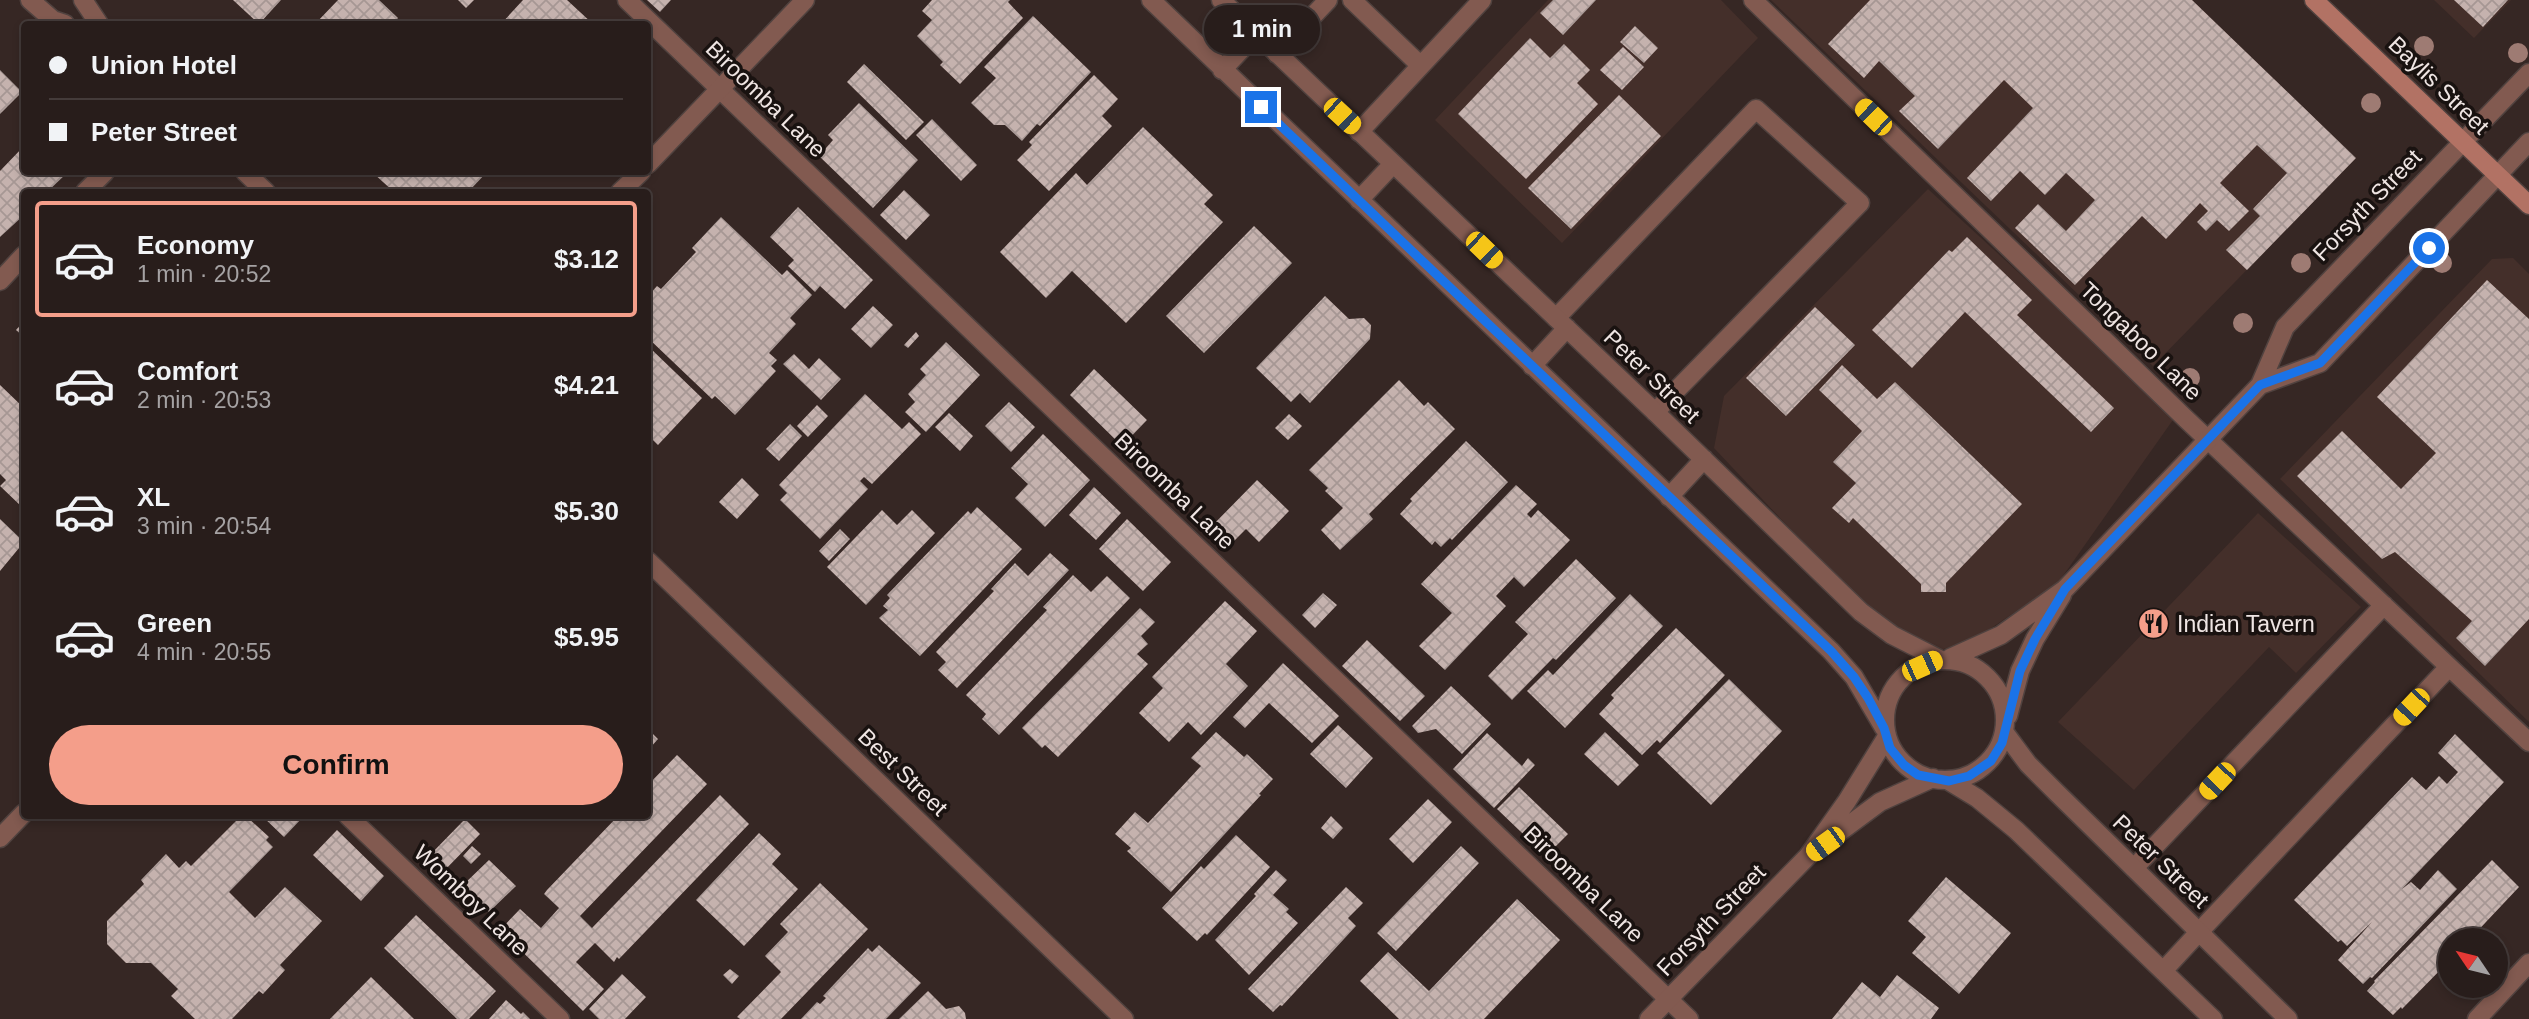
<!DOCTYPE html>
<meta charset="utf-8">
<style>
body{margin:0;font-family:Arial,sans-serif;background:#302624;color:#f1f3f6;height:100vh;display:flex;flex-direction:column;font-size:26px;white-space:nowrap}
*{box-sizing:border-box;margin:0}
p{font-size:23px;color:#a5a2a3}
.icon{flex:none;width:38px;height:38px;fill:none;stroke:currentColor;stroke-width:2;stroke-linecap:round;stroke-linejoin:round}
.map{position:relative;flex:1;overflow:hidden}
.side{position:absolute;left:21px;top:189px;width:630px;height:630px;display:flex;flex-direction:column;background:#281d1b;border-radius:7px;box-shadow:0 4px 10px #0003,0 0 0 2px #443b3a}
.side>*{flex:none}
.top-card{position:absolute;left:21px;top:21px;width:630px;height:154px;border-radius:7px;box-shadow:0 4px 10px #0003,0 0 0 2px #443b3a;display:grid;align-content:center;height:154px;padding:0 28px;background:#281d1b}
.needle{width:46px;rotate:305deg}
.buttons{position:absolute;left:2438px;top:928px;display:grid;gap:14px}
.buttons a{display:grid;place-items:center;width:70px;height:70px;border-radius:50%;background:#281d1b;box-shadow:0 4px 10px #0003,0 0 0 2px #443b3a;font-size:35px}
.end{position:absolute;width:32px;height:32px;margin:-16px;border:9px solid #1a73e8;background:#fff;box-shadow:0 0 0 4px #fff}
.from{border-radius:50%}
.bubble{position:absolute;height:49px;border-radius:24px;background:#281d1b;box-shadow:0 4px 10px #0003,0 0 0 2px #443b3a;font-size:23px;font-weight:700;line-height:49px;text-align:center}
.car{position:absolute;width:21px;height:42px;margin:-21px -10px;border-radius:9px;box-shadow:0 0 5px 2px #0007;background:linear-gradient(#f5c518 24%,#345 0 40%,#f5c518 0 76%,#345 0 86%,#f5c518 0)}
.top-card b{display:flex;align-items:center;gap:24px;height:66px;font-size:26px}
.top-card b+b{border-top:2px solid #443b3a}
.top-card i{width:18px;height:18px;background:#f1f3f6}
ul{padding:12px 0 0;list-style:none}
li{display:flex;align-items:center;gap:21px;height:116px;margin:0 14px 10px;padding:0 14px;border:4px solid transparent;border-radius:7px}
li div{flex:1}
li b{display:block;font-size:26px}
li em{font-style:normal;font-weight:700}
li.selected{border-color:#f49e8a}
li>.icon{width:63px;height:63px;stroke-width:1.5}
.cta{display:flex;gap:14px;margin-top:auto;padding:14px 28px}
.cta a{flex:1;height:80px;border-radius:42px;background:#f49e8a;color:#111;font-size:28px;font-weight:700;line-height:80px;text-align:center}
.map>svg:first-child{display:block}
</style>
<div class="map">
<svg width="2529" height="1019" viewBox="0 0 2529 1019">
<defs>
<pattern id="building-cross-hatch" width="8" height="8" patternUnits="userSpaceOnUse" patternTransform="scale(1.75)"><rect width="8" height="8" fill="#c5b2ae"/><path d="M0 0l8 8M0 8l8-8" fill="none" stroke="#a69794"/></pattern>
</defs>
<rect width="100%" height="100%" fill="#362724"/>
<path fill="#442f2a" d="M1548,0H1721L1758,38L1562,243L1435,120Z
M1771,0H2192L2356,158L2153,366Z
M2434,0H2511L2474,38Z
M1928,189L2175,417L2058,583L1969,643L1939,650L1893,627L1862,605L1714,448L1724,396Z
M2513,258L2529,274V722L2280,479L2492,259Z
M2258,513L2361,607L2296,673L2269,647L2134,790L2058,722Z"/>
<path fill="url(#building-cross-hatch)" d="M233,0H281L259,24Z
M338,0H379L398,18L393,24H315Z
M458,0H474L466,8Z
M523,0H567L593,24H501Z
M647,0H671L660,12Z
M932,0H1010L1008,2L1023,18L960,84L940,65L943,62L917,36L932,20L922,11Z
M1553,0H1596L1563,35L1540,13Z
M1870,0H2192L2356,158L2247,270L2226,250L2260,216L2253,209L2287,173L2257,145L2220,183L2249,211L2229,231L2217,220L2206,231L2197,222L2208,211L2200,203L2166,239L2142,216L2075,285L2015,228L2038,204L2066,231L2095,200L2066,173L2045,195L2020,171L1991,201L1967,178L2033,108L2004,80L1938,149L1899,111L1915,96L1879,61L1864,78L1828,44Z
M2454,0H2508L2483,27Z
M1033,16L1091,72L1040,126L1037,124L1022,141L1005,125H994L971,103L996,78L984,67Z
M1635,26L1658,48L1644,63L1620,42Z
M1530,38L1550,58L1564,44L1590,70L1577,83L1598,104L1526,179L1458,114Z
M1623,47L1644,67L1622,90L1600,70Z
M864,64L924,122L906,140L847,82Z
M0,70L22,92L0,114Z
M1094,75L1118,99L1102,116L1112,126L1049,191L1017,160L1032,145L1029,142Z
M1619,95L1661,136L1571,229L1528,188Z
M859,103L918,160L873,208L819,156L833,140L828,135Z
M932,119L977,165L961,181L916,135Z
M1143,127L1213,195L1204,204L1223,222L1126,323L1072,271L1046,298L1000,252L1076,173L1087,185Z
M24,146V172H68L47,192H24V215L0,237V171Z
M372,172H487L468,192H394Z
M904,190L930,215L906,240L880,215Z
M798,207L873,280L845,309L820,286L815,292L788,266L794,260L770,237Z
M721,217L782,275L787,270L812,295L790,318L796,324L769,353L777,360L771,366L776,371L735,415L715,396L712,399L648,338V296L657,286L661,289L696,252L692,248Z
M1254,226L1292,263L1204,353L1166,316Z
M1967,237L2032,300L2017,315L2114,408L2091,432L1965,312L1912,368L1872,330L1949,250L1952,252Z
M2487,280L2529,319V619L2485,666L2456,638L2472,621L2395,552L2382,559L2297,476L2342,431L2401,489L2436,453L2377,397Z
M1325,296L1349,319L1364,318L1371,325L1370,339L1310,403L1300,393L1291,402L1256,368Z
M873,306L893,325L871,348L851,329Z
M1815,307L1855,345L1786,416L1746,378Z
M24,321V337L16,330Z
M916,332L919,336L908,348L904,345Z
M946,342L980,375L926,432L905,412L915,402L908,394L926,375L920,369Z
M649,347L702,398L658,445L648,435Z
M794,354L809,369L819,358L841,379L821,400L783,364Z
M1842,365L1877,399L1895,382L2022,504L1946,583V592H1921V584L1853,518L1849,523L1832,508L1856,483L1833,462L1862,431L1819,390Z
M1094,369L1147,420L1122,446L1070,395Z
M1399,380L1424,406L1428,402L1455,429L1369,514L1373,519L1340,550L1321,530L1343,508L1325,491L1328,488L1309,470Z
M0,385L24,408V505L22,507L0,486L6,480L0,474Z
M865,394L902,429L909,422L921,434L872,484L864,477L860,481L868,489L820,539L780,500L787,493L779,485Z
M1009,402L1035,427L1011,452L985,426Z
M817,405L828,416L808,437L797,426Z
M949,413L973,436L960,451L935,427Z
M1289,414L1302,426L1288,440L1275,428Z
M790,424L802,436L779,461L766,449Z
M1043,434L1090,480L1045,527L1015,498L1028,484L1011,468Z
M1466,441L1508,482L1452,540L1450,538L1441,547L1435,541L1432,545L1400,514L1412,501L1410,499Z
M742,478L759,495L737,519L719,502Z
M1257,480L1289,511L1259,542L1246,529L1229,546L1210,528Z
M1516,485L1537,504L1527,514L1531,518L1538,510L1570,540L1524,587L1514,577L1496,596L1506,606L1445,670L1419,646L1452,613L1421,584Z
M1094,487L1121,513L1096,540L1069,515Z
M977,507L1022,549L920,656L879,618L888,610L883,606L890,598L887,595L968,511L971,514Z
M882,510L897,525L912,510L935,533L866,605L827,567Z
M0,519L24,542L0,571Z
M1127,519L1171,562L1143,591L1099,549Z
M840,529L850,539L829,561L819,551Z
M1050,553L1069,570L957,688L938,670L946,662L936,652L994,591L991,589L1015,563L1028,576Z
M1576,559L1616,598L1556,660L1553,658L1512,700L1488,676L1528,634L1515,622Z
M1073,575L1091,592L1107,576L1130,598L999,735L982,719L986,714L966,695L1047,610L1043,607Z
M1323,593L1337,605L1315,628L1302,615Z
M1630,594L1663,626L1565,728L1527,691L1548,670L1553,675Z
M1225,601L1257,631L1226,664L1248,686L1201,735L1188,722L1169,742L1139,713L1163,688L1152,677Z
M1140,608L1155,622L1141,636L1148,644L1137,654L1148,664L1058,757L1045,745L1042,748L1022,728Z
M1676,628L1725,675L1660,743L1657,740L1642,755L1599,714L1614,698L1611,695Z
M1367,640L1425,696L1400,721L1342,666Z
M1283,663L1339,716L1312,743L1269,703L1245,728L1233,717Z
M1729,679L1782,731L1711,805L1657,753Z
M1451,686L1491,724L1462,754L1436,729L1418,733L1412,726Z
M1338,725L1373,758L1346,788L1310,754Z
M648,729L658,739L650,748L653,752L648,758Z
M1216,732L1244,757L1247,754L1273,779L1259,794L1261,795L1171,892L1127,851L1131,848L1115,834L1135,812L1148,823L1201,766L1191,758Z
M1605,732L1639,765L1618,786L1584,754Z
M1487,733L1522,766L1528,758L1535,765L1494,808L1453,769Z
M2455,734L2504,782L2402,889L2411,882L2420,890L2438,870L2457,889L2372,978L2370,977L2363,984L2338,960L2372,922L2347,946L2341,940L2338,942L2294,900L2412,777L2426,790L2439,776L2447,784L2458,772L2438,753Z
M677,755L707,784L580,916L592,928L720,795L749,824L619,959L617,957L614,962L595,943L576,962L604,989L583,1011L500,930L520,909L541,928L559,908L544,894L547,890L618,816H648V785Z
M1519,787L1568,834L1546,856L1497,809Z
M1428,799L1452,822L1413,863L1389,839Z
M241,816H246L269,837L266,840L273,847L229,892L255,918L285,887L322,921L280,965L285,970L263,994L259,991L232,1019H195L171,996L178,989L151,963H126L107,944V921L144,884L141,880L166,854L179,868L186,861L191,866Z
M262,816H304L284,837Z
M1331,816L1343,828L1333,839L1321,828Z
M465,819L480,834L444,871L429,856Z
M337,830L384,876L361,901L313,855Z
M759,833L781,854L772,864L798,889L744,946L696,900Z
M1236,835L1270,867L1207,935L1205,933L1197,941L1162,908L1201,866L1204,869Z
M472,846L481,854L471,864L463,856Z
M1461,846L1479,863L1396,951L1377,933Z
M489,860L516,886L489,912L462,886Z
M2492,860L2519,887L2469,940H2450V960L2402,1009L2401,1007L2393,1015L2367,991L2375,982L2374,981Z
M1276,870L1287,880L1273,895L1289,909L1286,912L1298,923L1249,975L1215,940L1256,896L1254,894Z
M1946,877L2011,933L1959,994L1912,953L1926,937L1908,921Z
M820,883L868,929L781,1019H740L737,1017L781,972L765,956L788,932L780,924Z
M1346,887L1363,903L1348,918L1356,926L1282,1006L1280,1005L1273,1012L1248,989Z
M1517,899L1560,940L1484,1019H1399L1360,981L1388,952L1429,991Z
M416,915L496,991L469,1019H457L384,948Z
M879,945L921,983L886,1019H801L817,1002L820,1004L826,998L823,996L868,948L872,952Z
M730,969L739,976L732,984L723,975Z
M622,974L646,997L625,1019H599L589,1009Z
M1897,975L1939,1008L1931,1019H1832L1862,982L1880,997Z
M371,977L414,1019H330Z
M928,991L946,1009L959,1006L965,1013L966,1019H899Z
M506,1000L521,1014L523,1012L530,1019H489Z"/>
<g fill="none" stroke-linecap="round" stroke-linejoin="round">
<defs>
<path id="service" d="M627,0L1689,1019
M1352,0L1420,65
M1753,0L2186,419L2529,742
M1277,54L1328,0
M1359,132L1482,0
M85,192L105,172
M0,281L24,255
M1556,318L1756,109L1860,203L1655,412
M348,816L560,1019
M2134,868L2384,605
M2199,932L2448,668
M2477,1019L2529,963"/>
<path id="minor" d="M1151,0L1831,651L1854,677L1884,728
M1221,0L1655,412L1861,612L1892,635L1941,660
M1222,70L1256,34
M648,164L805,0
M620,192L641,172
M1359,200L1393,164
M1532,366L1567,328
M2260,385L2320,363L2529,142
M1669,497L1704,459
M1950,658L2001,635L2065,589L2260,385L2285,327L2529,73
M1885 720a60 60 0 1 1 120 0a60 60 0 1 1-120 0Z
M2008,716L2020,671L2035,639L2062,595
M2005,733L2028,764L2058,794L2288,1019
M1949,781L1977,798L2016,830L2213,1019
M0,838L24,813
M1822,845L1880,802L1933,778
M2163,971L2199,932
M1649,1019L1808,856L1847,801L1886,738"/>
<path id="tertiary" d="M30,0L53,20L65,24
M83,0L99,24
M245,172L266,192
M648,561L1124,1019"/>
<path id="secondary" d="M2314,0L2529,205"/>
</defs>
<use href="#service" stroke="#50423f" stroke-width="21"/>
<use href="#minor" stroke="#50423f" stroke-width="21"/>
<use href="#tertiary" stroke="#50423f" stroke-width="21"/>
<use href="#secondary" stroke="#50423f" stroke-width="21"/>
<use href="#service" stroke="#825a50" stroke-width="18"/>
<use href="#minor" stroke="#825a50" stroke-width="18"/>
<use href="#tertiary" stroke="#825a50" stroke-width="18"/>
<use href="#secondary" stroke="#b27264" stroke-width="18"/>
</g>
<g fill="#9e7b73">
<circle cx="2424" cy="46" r="10"/>
<circle cx="2518" cy="53" r="10"/>
<circle cx="2371" cy="103" r="10"/>
<circle cx="2301" cy="263" r="10"/>
<circle cx="2442" cy="263" r="10"/>
<circle cx="2243" cy="323" r="10"/>
<circle cx="2190" cy="378" r="10"/>
</g>
<g fill="none" stroke-linecap="round" stroke-linejoin="round">
<path stroke="#1a73e8" stroke-width="9" d="M1261,107L1831,651L1854,677L1868,698L1884,728L1890,748L1904,765L1918,775L1949,781L1969,776L1991,761L2002,743L2020,671L2035,639L2065,589L2260,385L2320,363L2429,248"/>
</g>
<defs>
<symbol id="restaurant-disc" viewBox="-11 -11 22 22"><circle r="9.5" fill="#f49e8a" stroke="#191210"/><path d="M-5-6h1v4h1v-4h1v4h1v-4h1v5L-1.5 .5V6h-2V.5L-5-1ZM5-6V6H3V1.5H1.5Q1.5-4 5-6Z" fill="#111"/></symbol>
</defs>
<g fill-rule="evenodd">
<use href="#restaurant-disc" x="2136" y="606" width="35" height="35"/>
</g>
<g text-anchor="middle" dominant-baseline="central" stroke-width="7" stroke-linejoin="round" paint-order="stroke">
<g font-size="23" fill="#efe5e3" stroke="#191210">
<text transform="translate(2439 85) rotate(44)">Baylis Street</text>
<text transform="translate(766 99) rotate(44)">Biroomba Lane</text>
<text transform="translate(2367 205) rotate(-46)">Forsyth Street</text>
<text transform="translate(2141 341) rotate(44)">Tongaboo Lane</text>
<text transform="translate(1652 376) rotate(44)">Peter Street</text>
<text transform="translate(1175 491) rotate(44)">Biroomba Lane</text>
<text transform="translate(903 772) rotate(44)">Best Street</text>
<text transform="translate(2161 861) rotate(44)">Peter Street</text>
<text transform="translate(1584 884) rotate(44)">Biroomba Lane</text>
<text transform="translate(471 900) rotate(44)">Womboy Lane</text>
<text transform="translate(1711 920) rotate(-46)">Forsyth Street</text>
</g>
<g font-size="23" fill="#efe5e3" stroke="#191210" text-anchor="start">
<text x="2177" y="624">Indian Tavern</text>
</g>
</g>
</svg>
<div class="buttons">
<a><svg class="needle" viewBox="-14 -14 28 28"><path d="M0-13l5 13h-10z" fill="#e53935"/><path d="M0 13l5-13h-10z" fill="#a5a2a3"/></svg></a>
</div>
<i class="end from" style="left:2429px;top:248px"></i>
<i class="end" style="left:1261px;top:107px"></i>
<div class="bubble" style="left:1204px;top:5px;width:116px">1 min</div>
<i class="car" style="left:1342px;top:116px;rotate:133deg"></i>
<i class="car" style="left:1873px;top:117px;rotate:314deg"></i>
<i class="car" style="left:1484px;top:250px;rotate:134deg"></i>
<i class="car" style="left:1922px;top:666px;rotate:66deg"></i>
<i class="car" style="left:2411px;top:707px;rotate:223deg"></i>
<i class="car" style="left:2217px;top:781px;rotate:223deg"></i>
<i class="car" style="left:1825px;top:844px;rotate:234deg"></i>
<div class="top-card">
<b><i class="from"></i>Union Hotel</b>
<b><i></i>Peter Street</b>
</div>
<section class="side">
<ul>
<li class="selected"><svg class="icon" aria-label="car" viewBox="0 0 24 24"><path d="M5 17H2v-5l4-1 3-4h7l3 4 3 1v5h-3M9 17h6M6 11h13"/><circle cx="7" cy="17" r="2"/><circle cx="17" cy="17" r="2"/></svg><div><b>Economy</b><p>1 min · 20:52</p></div><em>$3.12</em></li>
<li><svg class="icon" aria-label="car" viewBox="0 0 24 24"><path d="M5 17H2v-5l4-1 3-4h7l3 4 3 1v5h-3M9 17h6M6 11h13"/><circle cx="7" cy="17" r="2"/><circle cx="17" cy="17" r="2"/></svg><div><b>Comfort</b><p>2 min · 20:53</p></div><em>$4.21</em></li>
<li><svg class="icon" aria-label="car" viewBox="0 0 24 24"><path d="M5 17H2v-5l4-1 3-4h7l3 4 3 1v5h-3M9 17h6M6 11h13"/><circle cx="7" cy="17" r="2"/><circle cx="17" cy="17" r="2"/></svg><div><b>XL</b><p>3 min · 20:54</p></div><em>$5.30</em></li>
<li><svg class="icon" aria-label="car" viewBox="0 0 24 24"><path d="M5 17H2v-5l4-1 3-4h7l3 4 3 1v5h-3M9 17h6M6 11h13"/><circle cx="7" cy="17" r="2"/><circle cx="17" cy="17" r="2"/></svg><div><b>Green</b><p>4 min · 20:55</p></div><em>$5.95</em></li>
</ul>
<div class="cta"><a>Confirm</a></div>
</section>
</div>
